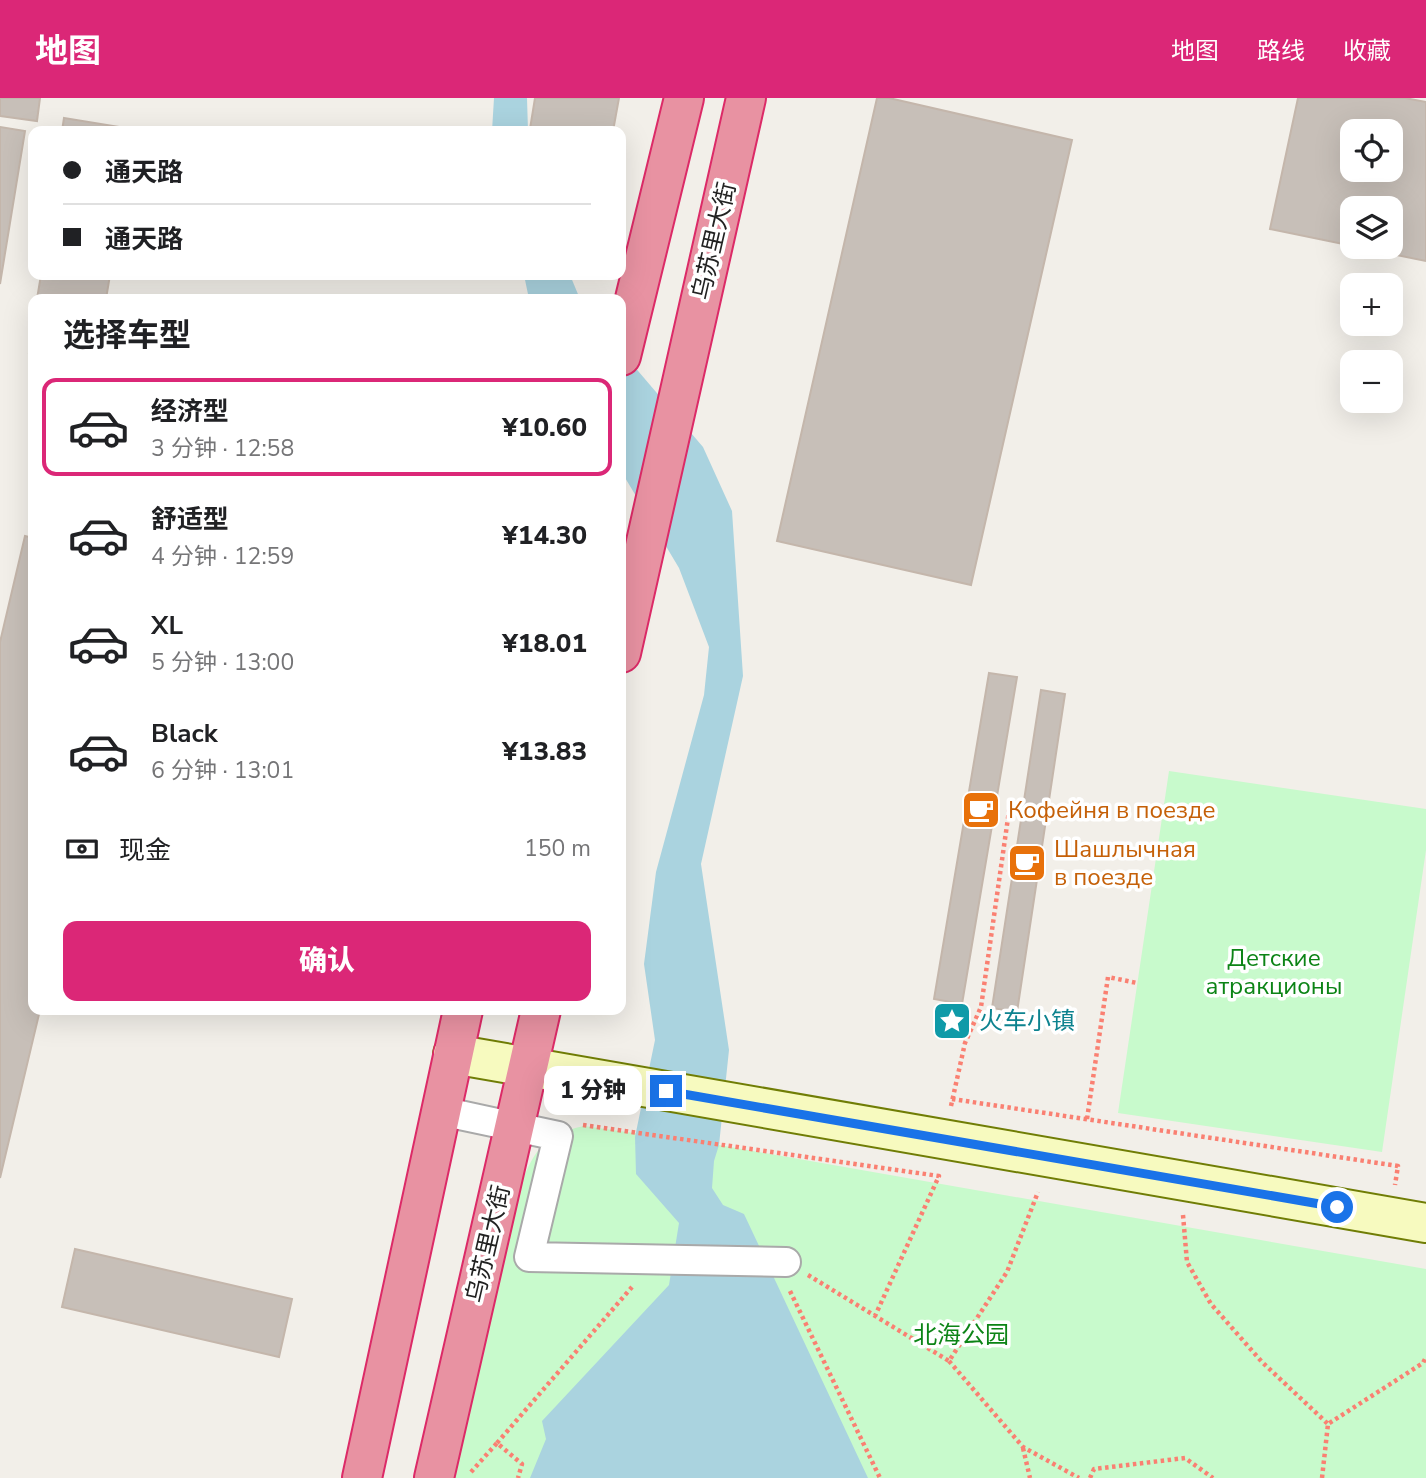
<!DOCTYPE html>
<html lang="zh">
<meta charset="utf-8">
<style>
body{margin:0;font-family:"Nunito Sans","Noto Sans SC",sans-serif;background:#f6f6f6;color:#202124;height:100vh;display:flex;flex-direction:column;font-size:26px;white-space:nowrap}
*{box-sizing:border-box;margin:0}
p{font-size:23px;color:#757577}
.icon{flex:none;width:38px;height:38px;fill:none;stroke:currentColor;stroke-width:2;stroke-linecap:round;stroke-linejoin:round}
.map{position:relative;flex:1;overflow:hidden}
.sheet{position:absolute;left:28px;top:196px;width:598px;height:721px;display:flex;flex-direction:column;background:#fff;border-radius:14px;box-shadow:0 7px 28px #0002}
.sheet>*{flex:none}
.banner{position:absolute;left:28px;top:28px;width:598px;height:154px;border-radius:14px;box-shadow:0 7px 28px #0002;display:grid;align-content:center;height:154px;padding:0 35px;background:#fff}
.controls{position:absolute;left:1340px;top:21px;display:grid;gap:14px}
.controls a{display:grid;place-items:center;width:63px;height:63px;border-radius:14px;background:#fff;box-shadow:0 7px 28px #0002;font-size:35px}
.end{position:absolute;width:32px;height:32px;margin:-16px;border:9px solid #1a73e8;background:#fff;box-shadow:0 0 0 4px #fff}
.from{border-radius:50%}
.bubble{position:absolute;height:49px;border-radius:14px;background:#fff;box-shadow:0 7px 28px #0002;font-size:23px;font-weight:800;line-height:49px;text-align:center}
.banner b{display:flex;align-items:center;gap:24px;height:66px;font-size:26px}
.banner b+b{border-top:2px solid #e0e0e0}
.banner i{width:18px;height:18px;background:#202124}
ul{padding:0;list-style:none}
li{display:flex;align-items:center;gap:21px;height:98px;margin:0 14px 10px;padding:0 21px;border:4px solid transparent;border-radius:14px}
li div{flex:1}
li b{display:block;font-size:26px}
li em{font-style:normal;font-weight:800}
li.on{border-color:#db2777}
li>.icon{width:63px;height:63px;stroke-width:1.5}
h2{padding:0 35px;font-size:32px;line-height:84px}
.pay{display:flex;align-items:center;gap:18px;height:77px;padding:0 35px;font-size:26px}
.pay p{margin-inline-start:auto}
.cta{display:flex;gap:14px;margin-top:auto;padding:14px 35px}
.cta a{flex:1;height:80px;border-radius:14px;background:#db2777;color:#fff;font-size:28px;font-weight:800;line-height:80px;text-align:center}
header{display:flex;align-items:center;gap:42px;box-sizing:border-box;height:98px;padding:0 35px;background:#db2777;color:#fff}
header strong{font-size:33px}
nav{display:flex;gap:38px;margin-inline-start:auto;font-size:24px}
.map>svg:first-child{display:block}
</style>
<header>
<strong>地图</strong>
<nav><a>地图</a><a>路线</a><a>收藏</a></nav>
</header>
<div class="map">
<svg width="1426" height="1380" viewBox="0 0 1426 1380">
<rect width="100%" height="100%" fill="#f2efe9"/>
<path fill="#c8facc" d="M1169,673L1426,711V752L1382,1054L1118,1015Z
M584,1028L719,1047L1426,1171V1380H451L518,1095C532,1056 541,1037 584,1028Z"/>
<path fill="#aad3df" d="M494,0H527L528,33H492Z
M524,177H570L580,201H529Z
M621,253L703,349L732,413L743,578L701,766L729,952L719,1047L714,1063L712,1090L723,1107L744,1116L868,1380H530L546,1341L542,1323L669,1187L679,1125L636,1076L635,1039L655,942L644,866L656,774L704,597L709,549L679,470L621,373Z"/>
<path fill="#c7bfb8" stroke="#c4b6ab" stroke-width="2" fill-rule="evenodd" d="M0,0H40L37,23L0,18Z
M535,0H619L613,33H543L530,31Z
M877,0H889L1072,42L971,487L777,443Z
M1298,0H1405L1426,4V163L1357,149H1391V110H1353V148L1270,131ZM1353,33H1391V72H1353Z
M64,20L132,31V33H62Z
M0,29L25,33L0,186Z
M41,177H110L106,201H37Z
M33,225V256L29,255Z
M25,438L33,440V912H40L0,1080V544Z
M989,575L1017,579L962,906L934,901Z
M1041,592L1065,596L1017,914L992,910Z
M75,1151L292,1201L279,1259L62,1209Z"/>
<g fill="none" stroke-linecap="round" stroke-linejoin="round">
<defs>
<path id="street" d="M441,1013L558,1038L529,1159L786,1164"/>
<path id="secondary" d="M453,956L1426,1125"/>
<path id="highway" d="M621,258L684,0
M621,555L746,0
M362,1380L463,912
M434,1380L541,912"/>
</defs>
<use href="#street" stroke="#a9a9a9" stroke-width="32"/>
<use href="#secondary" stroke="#707d05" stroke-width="42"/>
<use href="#highway" stroke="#dc2a67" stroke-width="42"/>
<path stroke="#fa8072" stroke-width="4.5" stroke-dasharray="3.5 3.5" stroke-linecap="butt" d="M952,1001L1398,1068L1395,1087
M951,1008L965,945L981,909L1010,706
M1087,1021L1108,879L1137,885
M583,1027L939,1078L875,1218
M1183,1117L1187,1164L1211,1206L1262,1264L1328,1326
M808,1177L949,1263L1007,1174L1038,1094
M790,1193L880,1380
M949,1263L1023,1349L1079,1380
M497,1345L632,1189
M1023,1350L1030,1380
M471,1374L497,1345L522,1366L518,1380
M1090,1380L1094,1371L1185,1360L1213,1380
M1322,1380L1328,1326L1423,1265L1426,1259"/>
<use href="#street" stroke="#fff" stroke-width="28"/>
<use href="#secondary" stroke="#f7fabf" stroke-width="38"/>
<use href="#highway" stroke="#e892a2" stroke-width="38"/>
</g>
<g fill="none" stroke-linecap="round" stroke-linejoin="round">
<path stroke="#1a73e8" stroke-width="9" d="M666,993L1337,1109"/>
</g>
<defs>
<symbol id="cafe-square" viewBox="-11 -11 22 22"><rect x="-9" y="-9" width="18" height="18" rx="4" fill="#e8710a" stroke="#fff"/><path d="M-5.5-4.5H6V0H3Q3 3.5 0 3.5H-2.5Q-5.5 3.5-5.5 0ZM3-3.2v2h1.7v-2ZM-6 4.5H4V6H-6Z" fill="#fff"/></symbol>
<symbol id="sight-square" viewBox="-11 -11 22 22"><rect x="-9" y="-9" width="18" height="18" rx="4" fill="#0f9aa8" stroke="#fff"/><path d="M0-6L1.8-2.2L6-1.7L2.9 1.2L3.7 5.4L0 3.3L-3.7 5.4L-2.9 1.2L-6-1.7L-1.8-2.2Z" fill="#fff"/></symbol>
</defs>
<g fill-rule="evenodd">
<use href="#cafe-square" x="959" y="690" width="44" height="44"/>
<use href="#cafe-square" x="1005" y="743" width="44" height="44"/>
<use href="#sight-square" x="930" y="901" width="44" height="44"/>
</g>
<g text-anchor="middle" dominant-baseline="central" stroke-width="7" stroke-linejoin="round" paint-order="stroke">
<g font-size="24" fill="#222" stroke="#fff">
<text transform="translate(714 143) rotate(-77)">乌苏里大街</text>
<text transform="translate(488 1146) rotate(-77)">乌苏里大街</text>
</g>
<g font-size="24" fill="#c56008" stroke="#fff" text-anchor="start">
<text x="1008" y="712">Кофейня в поезде</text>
<text x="1054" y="751">Шашлычная<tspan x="1054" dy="28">в поезде</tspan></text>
</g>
<g font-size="24" fill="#0c8416" stroke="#fff">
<text x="1274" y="860">Детские<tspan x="1274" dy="28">атракционы</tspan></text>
<text x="961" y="1237">北海公园</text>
</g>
<g font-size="24" fill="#0d838f" stroke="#fff" text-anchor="start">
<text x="979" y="923">火车小镇</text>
</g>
</g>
</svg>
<div class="controls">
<a><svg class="icon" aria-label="locate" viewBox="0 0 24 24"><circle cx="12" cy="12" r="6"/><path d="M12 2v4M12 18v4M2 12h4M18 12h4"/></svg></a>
<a><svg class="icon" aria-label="layers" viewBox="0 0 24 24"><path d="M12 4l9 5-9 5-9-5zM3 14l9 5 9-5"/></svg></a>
<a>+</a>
<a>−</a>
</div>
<i class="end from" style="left:1337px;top:1109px"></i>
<i class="end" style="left:666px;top:993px"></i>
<div class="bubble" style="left:544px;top:968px;width:98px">1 分钟</div>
<div class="banner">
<b><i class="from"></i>通天路</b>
<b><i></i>通天路</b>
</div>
<section class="sheet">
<h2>选择车型</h2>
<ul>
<li class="on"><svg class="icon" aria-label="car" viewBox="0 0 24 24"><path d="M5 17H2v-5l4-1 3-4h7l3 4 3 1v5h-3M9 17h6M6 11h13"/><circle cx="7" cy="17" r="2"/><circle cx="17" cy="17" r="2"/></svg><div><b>经济型</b><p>3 分钟 · 12:58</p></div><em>¥10.60</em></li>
<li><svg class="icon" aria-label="car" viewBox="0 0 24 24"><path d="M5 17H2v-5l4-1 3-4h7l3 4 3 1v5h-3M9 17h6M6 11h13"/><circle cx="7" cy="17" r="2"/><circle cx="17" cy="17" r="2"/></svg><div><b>舒适型</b><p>4 分钟 · 12:59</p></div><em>¥14.30</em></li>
<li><svg class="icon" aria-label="car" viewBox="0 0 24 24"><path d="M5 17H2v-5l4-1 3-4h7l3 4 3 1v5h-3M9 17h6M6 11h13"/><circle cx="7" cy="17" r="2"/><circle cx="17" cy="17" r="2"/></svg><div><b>XL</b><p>5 分钟 · 13:00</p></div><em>¥18.01</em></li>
<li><svg class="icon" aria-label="car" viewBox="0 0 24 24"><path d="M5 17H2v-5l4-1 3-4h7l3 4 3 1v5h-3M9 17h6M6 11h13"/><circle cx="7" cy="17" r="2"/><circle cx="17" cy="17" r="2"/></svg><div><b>Black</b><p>6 分钟 · 13:01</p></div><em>¥13.83</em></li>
</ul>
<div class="pay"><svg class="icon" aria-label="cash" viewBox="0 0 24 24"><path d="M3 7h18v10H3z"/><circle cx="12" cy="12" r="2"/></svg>现金<p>150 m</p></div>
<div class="cta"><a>确认</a></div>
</section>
</div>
